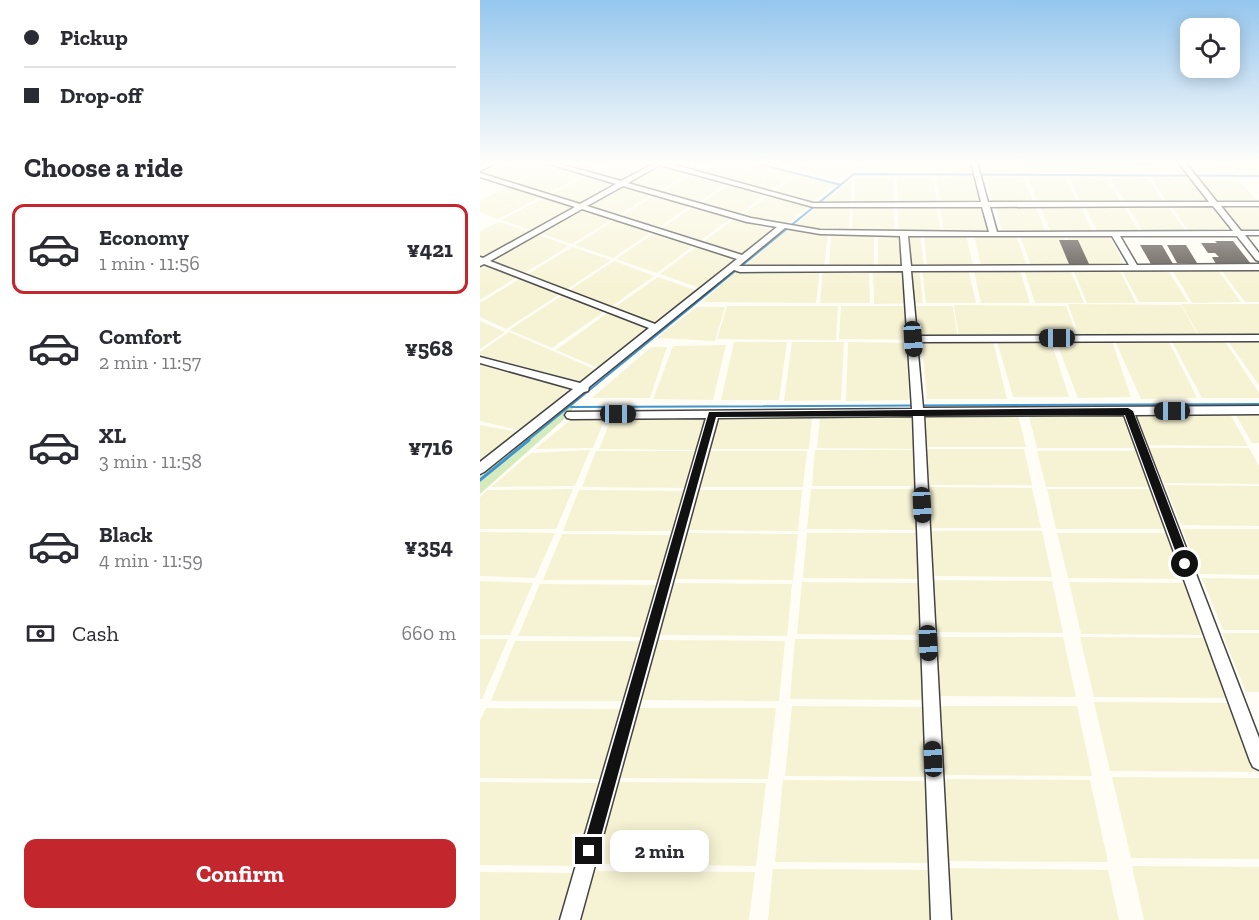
<!DOCTYPE html>
<meta charset="utf-8">
<style>
body{margin:0;font-family:"Zilla Slab",serif;background:#f7f7f7;color:#2b2b33;height:100vh;display:flex;flex-direction:column;font-size:22px;white-space:nowrap}
*{box-sizing:border-box;margin:0}
p{font-size:20px;color:#7c7c81}
.icon{flex:none;width:33px;height:33px;fill:none;stroke:currentColor;stroke-width:2;stroke-linecap:round;stroke-linejoin:round}
.map{position:relative;flex:1;overflow:hidden}
.side{display:flex;flex-direction:column;background:#fff;width:480px}
.side>*{flex:none}
.banner{display:grid;align-content:center;height:132px;padding:0 24px;background:#fff}
.tools{position:absolute;left:700px;top:18px;display:grid;gap:12px}
.tools a{display:grid;place-items:center;width:60px;height:60px;border-radius:12px;background:#fff;box-shadow:0 3px 15px #0003;font-size:30px}
.end{position:absolute;width:27px;height:27px;margin:-14px;border:8px solid #111;background:#fff;box-shadow:0 0 0 3px #fff}
.from{border-radius:50%}
.bubble{position:absolute;height:42px;border-radius:12px;background:#fff;box-shadow:0 3px 15px #0003;font-size:20px;font-weight:700;line-height:42px;text-align:center}
.car{position:absolute;width:18px;height:36px;margin:-18px -9px;border-radius:8px;box-shadow:0 0 4px 2px #0007;background:linear-gradient(#222 24%,#8ab4d8 0 40%,#222 0 76%,#8ab4d8 0 86%,#222 0)}
.banner b{display:flex;align-items:center;gap:21px;height:57px;font-size:22px}
.banner b+b{border-top:2px solid #e1e1e2}
.banner i{width:15px;height:15px;background:#2b2b33}
ul{padding:0;list-style:none}
li{display:flex;align-items:center;gap:18px;height:90px;margin:0 12px 9px;padding:0 12px;border:3px solid transparent;border-radius:12px}
li div{flex:1}
li b{display:block;font-size:22px}
li em{font-style:normal;font-weight:700}
li.active{border-color:#c4262e}
li>.icon{width:54px;height:54px;stroke-width:1.5}
h2{padding:0 24px;font-size:27px;line-height:72px}
.pay{display:flex;align-items:center;gap:15px;height:66px;padding:0 24px;font-size:22px}
.pay p{margin-inline-start:auto}
.action{display:flex;gap:12px;margin-top:auto;padding:12px 24px}
.action a{flex:1;height:69px;border-radius:12px;background:#c4262e;color:#fff;font-size:24px;font-weight:700;line-height:69px;text-align:center}
main{display:flex;flex:1;min-height:0}
.map>svg:first-child{display:block}
</style>
<main>
<section class="side">
<div class="banner">
<b><i class="from"></i>Pickup</b>
<b><i></i>Drop-off</b>
</div>
<h2>Choose a ride</h2>
<ul>
<li class="active"><svg class="icon" aria-label="car" viewBox="0 0 24 24"><path d="M5 17H2v-5l4-1 3-4h7l3 4 3 1v5h-3M9 17h6M6 11h13"/><circle cx="7" cy="17" r="2"/><circle cx="17" cy="17" r="2"/></svg><div><b>Economy</b><p>1 min · 11:56</p></div><em>¥421</em></li>
<li><svg class="icon" aria-label="car" viewBox="0 0 24 24"><path d="M5 17H2v-5l4-1 3-4h7l3 4 3 1v5h-3M9 17h6M6 11h13"/><circle cx="7" cy="17" r="2"/><circle cx="17" cy="17" r="2"/></svg><div><b>Comfort</b><p>2 min · 11:57</p></div><em>¥568</em></li>
<li><svg class="icon" aria-label="car" viewBox="0 0 24 24"><path d="M5 17H2v-5l4-1 3-4h7l3 4 3 1v5h-3M9 17h6M6 11h13"/><circle cx="7" cy="17" r="2"/><circle cx="17" cy="17" r="2"/></svg><div><b>XL</b><p>3 min · 11:58</p></div><em>¥716</em></li>
<li><svg class="icon" aria-label="car" viewBox="0 0 24 24"><path d="M5 17H2v-5l4-1 3-4h7l3 4 3 1v5h-3M9 17h6M6 11h13"/><circle cx="7" cy="17" r="2"/><circle cx="17" cy="17" r="2"/></svg><div><b>Black</b><p>4 min · 11:59</p></div><em>¥354</em></li>
</ul>
<div class="pay"><svg class="icon" aria-label="cash" viewBox="0 0 24 24"><path d="M3 7h18v10H3z"/><circle cx="12" cy="12" r="2"/></svg>Cash<p>660 m</p></div>
<div class="action"><a>Confirm</a></div>
</section>
<div class="map">
<svg width="779" height="920" viewBox="0 0 779 920">
<rect width="100%" height="100%" fill="#fffdf5"/>
<path fill="#f6f3d4" d="M29,162H63L72,165L32,184L2,174Z
M132,162H170L209,173L175,194L110,174Z
M231,162H271L277,164L247,183L212,173Z
M331,162H380L356,180L319,171Z
M386,162H449V171H377Z
M453,162H492L493,172L452,171Z
M501,162H537L540,172H503Z
M541,162H577L581,172H544Z
M581,162H616L622,172H585Z
M620,162H655L662,172H625Z
M657,162H694L701,172H664Z
M707,162H743L755,175H718Z
M748,162H779V175H760Z
M280,164L316,173L287,193L250,183Z
M74,165L105,174L66,195L34,184Z
M212,174L247,184L214,205L178,194Z
M319,174L356,184L329,205L290,194Z
M108,175L171,195L92,244L21,220Z
M493,176L500,201H460L456,177Z
M375,177H413L414,201H375Z
M416,177H453L457,201H418Z
M506,177H543L553,202H513Z
M548,177H585L597,202H558Z
M626,177L641,202H601L589,177Z
M670,177H707L727,202H687Z
M630,178H667L684,202H645Z
M719,178H756L779,202L739,203Z
M372,179L369,231L314,226Z
M250,184L286,194L255,217L217,206Z
M30,186L62,196L18,219L0,212V200Z
M290,195L329,206L298,230L258,218Z
M174,196L210,206L133,258L95,245Z
M373,205H413L415,233H372Z
M417,205H456L461,233H419Z
M460,205H499L507,233H464Z
M515,205H555L566,233H523Z
M560,205H600L613,233H571Z
M604,205H643L660,233H618Z
M647,205H687L707,233H664Z
M690,205H730L752,233H710Z
M741,205H779V233H764Z
M213,207L251,218L177,273L136,259Z
M254,219L295,231L223,289L180,274Z
M19,222L53,233L89,246L41,275L0,259V231Z
M307,230L348,235L344,266H349L351,235H394V266H398V235H440L444,266H447L444,235H486L493,266H501L494,235H536L547,266H551L540,235H583L596,266H599L586,235H629L645,266H685L708,302H659L640,267H638L656,303H607L592,267H589L604,303H555L543,267H539L550,303H501L493,267L488,268L496,303H446L442,268H439L443,303L394,304L393,267H389L390,303H340L343,267H264Z
M92,247L131,260L84,291L45,276Z
M134,261L174,276L129,308L87,292Z
M0,263H1L37,277L0,300Z
M690,266H735L761,302L712,303Z
M738,266H779V302H765Z
M340,270L336,303L222,302L257,271Z
M178,277L221,292L177,327L132,309Z
M41,278L80,294L26,329L0,317V303Z
M83,295L125,311L72,348L29,330Z
M588,304L701,305L720,339L600,338Z
M701,304H779V338L720,337Z
M474,305L586,306L598,339H479Z
M247,306H358L356,340L237,339Z
M361,306H473L478,340L359,339Z
M217,307H245L235,341L177,338Z
M129,312L174,330L123,370L76,350Z
M0,321L25,332L0,349Z
M29,332L119,371L105,383L0,355V352Z
M688,340L717,398L661,399L635,341Z
M691,340H744L779,393V398H722Z
M747,340H779V385Z
M442,341H513L527,399H447Z
M517,341H571L589,397H533Z
M576,341H632L651,397L598,398Z
M254,342H307L299,400H241Z
M312,342H364L361,400L304,401Z
M368,342L426,343L429,400L366,401Z
M246,345L233,400L173,399L193,346Z
M171,347H187L170,398H112Z
M3,362L88,389V396L42,431L0,421V365Z
M754,412H779V443H772Z
M656,413L750,414L768,446L669,445Z
M444,415H538L546,447H446Z
M126,416L113,448L55,449L93,418Z
M237,416L332,417L329,449H229Z
M340,416H435L436,449L337,448Z
M549,416H644L657,448H557Z
M132,417H227L218,450L119,449Z
M0,425L39,432L0,463Z
M669,448H769L779,466V484L684,483Z
M445,449H544L552,485H447Z
M110,450L95,486L11,487L51,453Z
M335,450H435L437,486H332Z
M116,451H216L207,488L102,487Z
M227,451H327L323,487H218Z
M557,451H657L671,487H566Z
M685,485L779,486V526L701,525Z
M447,487L552,488L561,528H449Z
M93,489L76,529H0V497L7,490Z
M331,489H436L439,530L327,529Z
M567,489H673L688,529H576Z
M99,490L205,491L194,531H83Z
M216,490H322L318,531L206,530Z
M702,529H779V575L720,574Z
M450,531H562L572,577L453,576Z
M0,532L75,533L55,578L0,576Z
M206,533L318,534L313,580L194,579Z
M327,533H439L442,579L323,578Z
M577,533H689L707,579L588,578Z
M82,534L194,535L182,580H63Z
M722,578L779,579V630H743Z
M453,580L572,581L583,633L456,632Z
M0,581L53,583L30,635H0Z
M322,582L441,583L444,635L317,634Z
M589,582L708,583L728,635L601,634Z
M192,583L312,584L307,636L179,635Z
M60,584L179,585L165,637L38,636Z
M742,633H779V692H766Z
M456,637H583L596,697L460,696Z
M600,637L728,638L751,698L614,697Z
M0,639H28L2,699H0Z
M315,639L443,640L447,700L310,699Z
M177,640L305,641L299,701L162,700Z
M35,641H163L147,701H11Z
M614,702L752,703L778,772L630,771Z
M312,706L450,707L453,777L305,776Z
M459,706H597L612,776L463,775Z
M6,708L143,709L125,779L0,778V721Z
M158,708H296L288,779L140,778Z
M632,777L779,778V859L651,858Z
M461,779L610,780L628,862L467,861Z
M303,780L451,781L456,863L295,862Z
M0,782L121,783L98,866L0,865Z
M137,782L286,783L276,866L115,864Z
M652,866L779,867V920H664Z
M466,868L628,870L639,920H469Z
M293,869L455,870L458,920H288Z
M113,871L275,872L269,920H100Z
M0,872L95,873L82,920H0Z"/>
<path fill="#d5ebbd" d="M95,402L91,413L0,494V470L73,414Z"/>
<g fill="none" stroke-linecap="round" stroke-linejoin="round">
<path stroke="#3f96cf" stroke-width="2" d="M272,162L361,185
M91,407L779,404
M47,441L374,174L779,176"/>
<path stroke="#3f96cf" stroke-width="3" d="M0,480L49,440"/>
</g>
<path fill="#5a524d" d="M579,240H598L609,264H589Z
M735,241H753L771,264H736L732,257H739L735,253H728L721,243H737Z
M660,245H682L693,264H671Z
M687,245H706L717,263H697Z"/>
<g fill="none" stroke-linecap="round" stroke-linejoin="round">
<defs>
<path id="minor" d="M10,162H18L0,171V166Z
M63,162H73L141,181L173,164L172,162H184L333,203L501,202L491,162H497L508,202H729L698,162H705L737,202H779V206H741L761,231H779V235H765L779,253V261L776,260L757,236H640L657,265L779,264V270L431,271L437,336L779,335V341L437,342L443,408L779,406V414L655,415L779,738V770L773,767L770,761L644,415L444,416L471,920H451L433,416L238,418L100,920H80L226,418L91,419L87,418L85,415L87,412L432,409L423,271L260,272L254,270L109,387L108,391L104,392L4,472L0,474V462L93,389L0,363V357L100,383L169,328L4,264L0,266V257L3,258L95,207L0,177V173L100,204L136,184ZM180,165L333,207H502L509,232L340,230L271,218L148,183ZM143,186L267,222L297,227L262,255L107,206ZM733,206L753,231L517,232L510,207ZM102,209L257,259L175,324L10,261ZM305,228L340,234L420,236L422,266H259ZM428,236H632L649,265L431,266Z"/>
</defs>
<use href="#minor" stroke="#444" stroke-width="3"/>
<use href="#minor" fill="#fff" fill-rule="evenodd"/>
</g>
<linearGradient id="sky" x2="0" y2="1"><stop stop-color="#95c6ee"/><stop offset="0.56" stop-color="#fffefa"/><stop offset="1" stop-color="#fffefa" stop-opacity="0"/></linearGradient>
<rect width="779" height="291" fill="url(#sky)"/>
<path fill="#111" d="M648,408L653,411L711,564L709,568L705,569L700,564L645,415L236,417L117,851L115,856L109,859L104,856L102,851L229,412Z"/>
</svg>
<div class="tools">
<a><svg class="icon" aria-label="locate" viewBox="0 0 24 24"><circle cx="12" cy="12" r="6"/><path d="M12 2v4M12 18v4M2 12h4M18 12h4"/></svg></a>
</div>
<i class="end from" style="left:705px;top:564px"></i>
<i class="end" style="left:109px;top:851px"></i>
<div class="bubble" style="left:130px;top:830px;width:99px">2 min</div>
<i class="car" style="left:577px;top:338px;rotate:270deg"></i>
<i class="car" style="left:433px;top:339px;rotate:176deg"></i>
<i class="car" style="left:692px;top:411px;rotate:270deg"></i>
<i class="car" style="left:138px;top:414px;rotate:90deg"></i>
<i class="car" style="left:442px;top:505px;rotate:177deg"></i>
<i class="car" style="left:448px;top:643px;rotate:177deg"></i>
<i class="car" style="left:453px;top:759px;rotate:357deg"></i>
</div>
</main>
